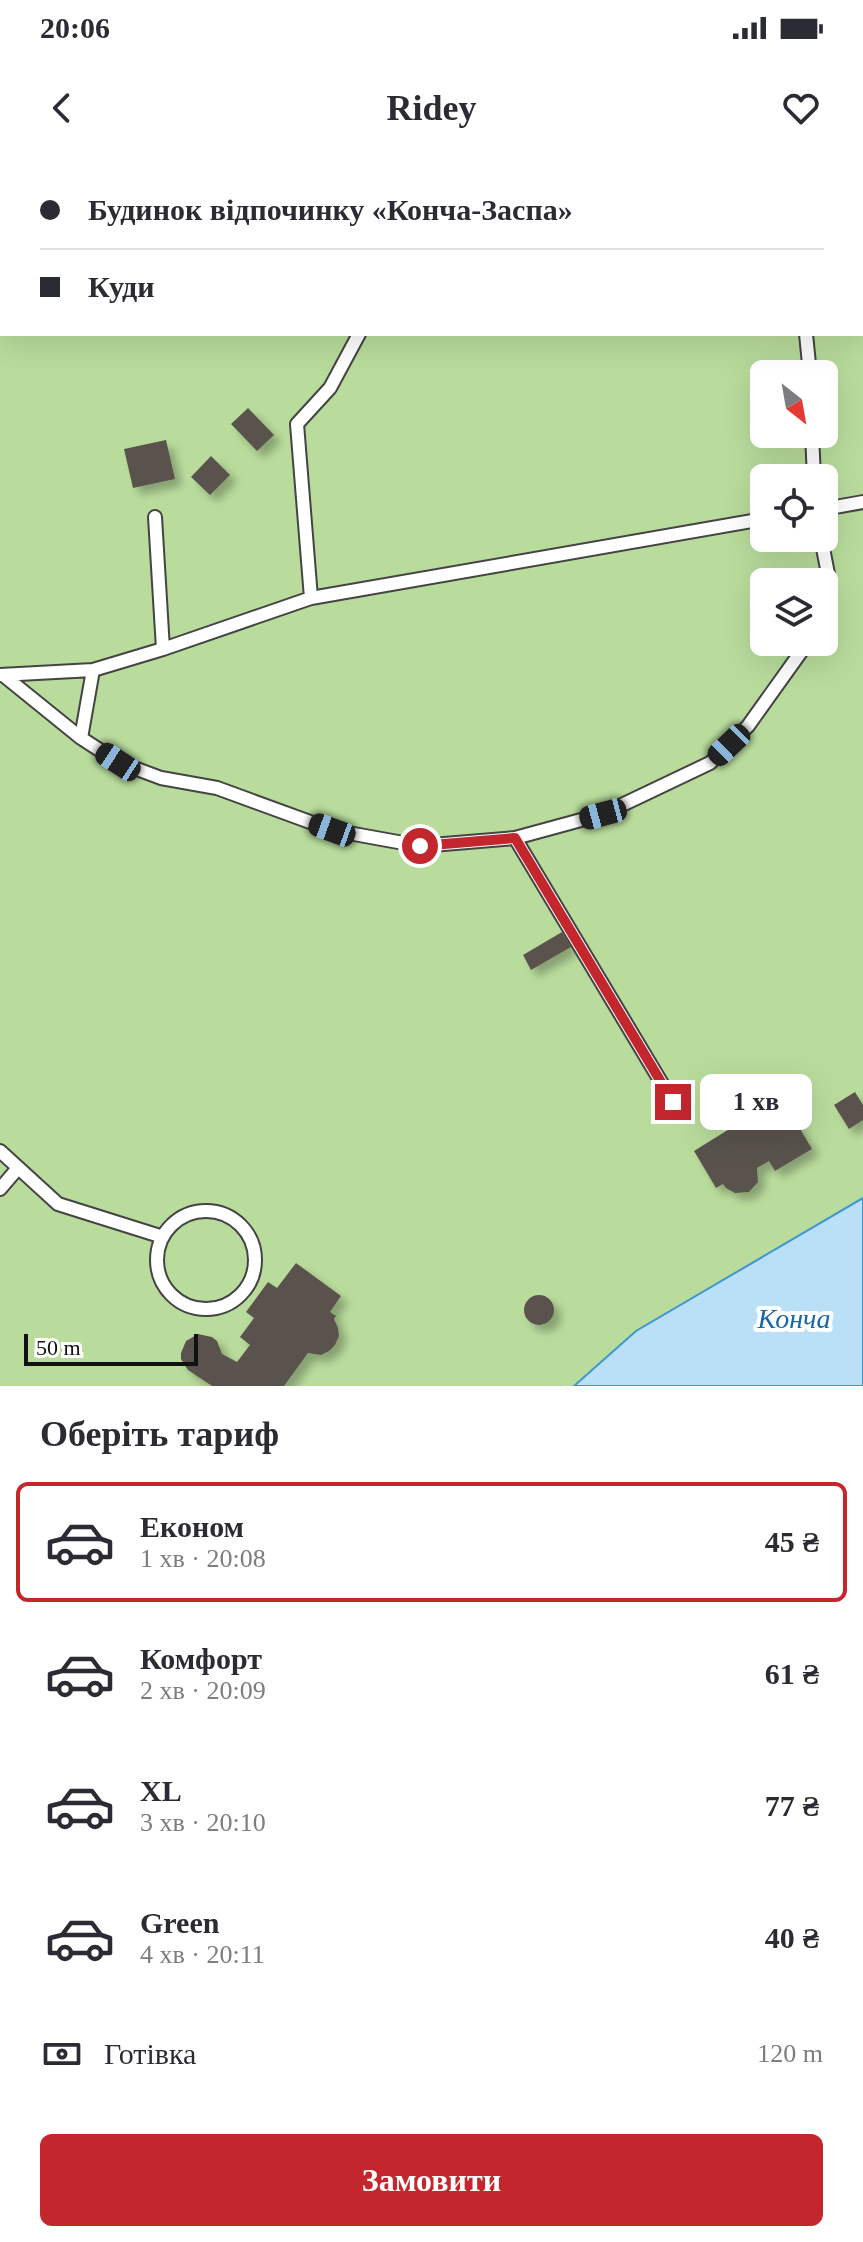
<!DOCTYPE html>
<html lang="uk">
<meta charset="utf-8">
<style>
body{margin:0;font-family:Georgia,serif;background:#f2f2f3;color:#2b2b33;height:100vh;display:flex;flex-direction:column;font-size:30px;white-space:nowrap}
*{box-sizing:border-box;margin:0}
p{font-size:26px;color:#7c7c81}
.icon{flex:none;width:44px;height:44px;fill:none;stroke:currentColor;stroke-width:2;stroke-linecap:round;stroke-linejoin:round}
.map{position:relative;height:1226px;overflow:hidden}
.drawer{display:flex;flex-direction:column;background:#fff;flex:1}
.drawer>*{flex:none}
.hud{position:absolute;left:0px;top:0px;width:864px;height:176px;box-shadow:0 8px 32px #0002;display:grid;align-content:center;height:176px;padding:0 40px;background:#fff}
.needle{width:52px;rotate:149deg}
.controls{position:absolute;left:750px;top:200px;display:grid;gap:16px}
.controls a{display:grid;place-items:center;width:88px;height:88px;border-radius:12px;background:#fff;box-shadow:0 8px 32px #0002;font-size:40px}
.scale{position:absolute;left:24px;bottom:20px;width:174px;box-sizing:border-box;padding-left:8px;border:4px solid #111;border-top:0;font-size:22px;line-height:28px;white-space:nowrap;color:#111;-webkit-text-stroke:6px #fff;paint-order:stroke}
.end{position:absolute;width:36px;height:36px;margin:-18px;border:10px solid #c4262e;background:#fff;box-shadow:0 0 0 4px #fff}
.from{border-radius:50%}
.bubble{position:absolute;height:56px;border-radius:12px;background:#fff;box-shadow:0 8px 32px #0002;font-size:26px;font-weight:700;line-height:56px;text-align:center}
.car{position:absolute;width:24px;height:48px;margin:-24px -12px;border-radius:10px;box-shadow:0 0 6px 2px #0007;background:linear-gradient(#222 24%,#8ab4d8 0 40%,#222 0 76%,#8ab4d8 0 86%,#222 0)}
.hud b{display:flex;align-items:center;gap:28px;height:76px;font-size:30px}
.hud b+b{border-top:2px solid #e1e1e2}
.hud i{width:20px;height:20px;background:#2b2b33}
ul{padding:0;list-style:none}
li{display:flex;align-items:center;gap:24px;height:120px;margin:0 16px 12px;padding:0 24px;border:4px solid transparent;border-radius:12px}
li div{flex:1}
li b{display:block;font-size:30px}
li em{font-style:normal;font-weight:700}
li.selected{border-color:#c4262e}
li>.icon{width:72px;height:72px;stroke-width:1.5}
h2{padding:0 40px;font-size:36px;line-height:96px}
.pay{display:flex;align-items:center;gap:20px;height:88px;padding:0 40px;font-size:30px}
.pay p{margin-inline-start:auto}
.action{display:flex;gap:16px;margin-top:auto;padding:16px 40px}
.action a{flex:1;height:92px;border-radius:12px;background:#c4262e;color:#fff;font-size:32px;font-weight:700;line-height:92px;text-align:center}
.status{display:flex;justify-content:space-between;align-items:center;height:56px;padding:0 40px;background:#fff;direction:ltr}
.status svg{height:22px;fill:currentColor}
header{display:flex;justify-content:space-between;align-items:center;height:104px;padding:0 40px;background:#fff;font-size:36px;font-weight:700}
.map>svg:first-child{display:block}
</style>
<div class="status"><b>20:06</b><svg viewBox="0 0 49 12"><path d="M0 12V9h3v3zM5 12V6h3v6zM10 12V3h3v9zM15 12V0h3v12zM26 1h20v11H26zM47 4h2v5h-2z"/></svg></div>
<header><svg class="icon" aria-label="back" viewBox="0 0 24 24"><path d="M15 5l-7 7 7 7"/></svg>Ridey<svg class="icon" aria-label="heart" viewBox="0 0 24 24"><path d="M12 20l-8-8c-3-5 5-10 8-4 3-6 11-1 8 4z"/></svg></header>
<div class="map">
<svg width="863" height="1226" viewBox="0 0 863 1226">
<defs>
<filter id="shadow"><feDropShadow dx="7" dy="7" stdDeviation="4" flood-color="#0004"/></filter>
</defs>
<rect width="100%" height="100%" fill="#fffdf5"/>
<path fill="#b9dc9c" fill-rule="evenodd" d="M0,0H863V1038L636,1171L574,1226H0ZM2,2H862V174H2ZM764,214H824V274H764ZM764,318H824V378H764ZM764,422H824V482H764Z"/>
<path fill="#b9e0f7" stroke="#3f96cf" stroke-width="2" d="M863,1038V1226H574L636,1171Z"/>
<path fill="#5a524d" filter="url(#shadow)" d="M248,248L274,275L257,291L231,264Z
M166,280L175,319L133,328L124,289Z
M211,296L230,315L210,335L191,317Z
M562,772L571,787L531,810L523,795Z
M855,932L863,945V960L849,969L834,945Z
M781,937L812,989L775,1011L769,1001L757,1008L758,1022L749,1032L735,1033L726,1028L723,1024L716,1028L694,991Z
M296,1103L341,1136L330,1152L336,1156L334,1159L338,1168L339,1176L335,1185L329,1191L321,1195L308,1193L284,1226H212L188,1210L181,1199V1193L186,1181L198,1174L212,1177L217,1181L222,1194L237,1202L250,1185L240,1177L254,1158L246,1152L268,1122L277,1128Z
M524 1150a15 15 0 1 1 30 0a15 15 0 1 1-30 0Z"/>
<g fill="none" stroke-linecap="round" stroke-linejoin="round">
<defs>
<path id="service" d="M772,0L773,2
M427,2V0
M806,174L810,214
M812,274L814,318
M824,349L863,342
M155,357L163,489
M821,378L830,424L824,451
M311,438L297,264L330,228L359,174
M0,515L93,510L163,489L311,438L764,359
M3,515L81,578L118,602L161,618L217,628L332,670L420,686L515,678L603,654L710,603L748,566L808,482
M81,578L93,510
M515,678L673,942
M0,991L58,1044L163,1077
M0,1029L18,1008
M157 1100a49 49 0 1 1 98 0a49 49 0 1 1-98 0Z"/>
</defs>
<use href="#service" stroke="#444" stroke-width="16"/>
<use href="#service" stroke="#fff" stroke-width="12"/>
</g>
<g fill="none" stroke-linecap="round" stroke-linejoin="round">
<path stroke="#c4262e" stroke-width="10" d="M420,686L515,678L673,942"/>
</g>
<g text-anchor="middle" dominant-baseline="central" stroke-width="8" stroke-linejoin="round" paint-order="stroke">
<g font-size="28" font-style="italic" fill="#1768a6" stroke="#fff">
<text x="794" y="1158">Конча</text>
</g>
</g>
</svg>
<div class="controls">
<a><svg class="needle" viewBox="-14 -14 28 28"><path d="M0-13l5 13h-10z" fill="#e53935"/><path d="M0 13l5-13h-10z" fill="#7c7c81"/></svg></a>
<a><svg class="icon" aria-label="locate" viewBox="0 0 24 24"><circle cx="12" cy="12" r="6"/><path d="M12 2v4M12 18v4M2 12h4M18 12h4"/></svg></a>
<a><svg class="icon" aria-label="layers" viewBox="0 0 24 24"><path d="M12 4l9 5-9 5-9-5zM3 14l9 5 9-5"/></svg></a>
</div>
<div class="scale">50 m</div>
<i class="end from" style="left:420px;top:686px"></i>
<i class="end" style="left:673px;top:942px"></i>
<div class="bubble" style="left:700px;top:914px;width:112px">1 хв</div>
<i class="car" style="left:729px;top:585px;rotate:226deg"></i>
<i class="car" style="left:118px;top:602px;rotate:303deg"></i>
<i class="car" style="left:603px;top:654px;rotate:255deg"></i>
<i class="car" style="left:332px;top:670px;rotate:290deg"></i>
<div class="hud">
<b><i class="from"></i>Будинок відпочинку «Конча-Заспа»</b>
<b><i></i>Куди</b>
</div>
</div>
<section class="drawer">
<h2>Оберіть тариф</h2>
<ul>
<li class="selected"><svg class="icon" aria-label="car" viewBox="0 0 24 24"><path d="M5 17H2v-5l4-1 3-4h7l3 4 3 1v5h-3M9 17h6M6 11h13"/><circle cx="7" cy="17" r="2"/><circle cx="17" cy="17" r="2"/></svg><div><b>Економ</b><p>1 хв · 20:08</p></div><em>45 ₴</em></li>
<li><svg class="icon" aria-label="car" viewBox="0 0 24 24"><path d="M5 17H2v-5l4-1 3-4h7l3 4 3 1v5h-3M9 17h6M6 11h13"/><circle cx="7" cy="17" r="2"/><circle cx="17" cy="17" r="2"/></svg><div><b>Комфорт</b><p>2 хв · 20:09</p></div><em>61 ₴</em></li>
<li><svg class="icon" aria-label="car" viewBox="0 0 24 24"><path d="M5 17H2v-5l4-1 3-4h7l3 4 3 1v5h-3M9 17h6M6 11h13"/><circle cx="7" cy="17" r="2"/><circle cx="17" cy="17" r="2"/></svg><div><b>XL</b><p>3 хв · 20:10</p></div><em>77 ₴</em></li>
<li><svg class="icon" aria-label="car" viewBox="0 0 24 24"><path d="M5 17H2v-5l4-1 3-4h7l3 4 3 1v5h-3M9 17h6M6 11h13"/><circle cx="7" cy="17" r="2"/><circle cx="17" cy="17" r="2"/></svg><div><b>Green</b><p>4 хв · 20:11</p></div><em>40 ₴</em></li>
</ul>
<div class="pay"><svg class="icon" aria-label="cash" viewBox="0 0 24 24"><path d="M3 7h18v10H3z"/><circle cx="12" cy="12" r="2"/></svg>Готівка<p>120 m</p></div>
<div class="action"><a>Замовити</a></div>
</section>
